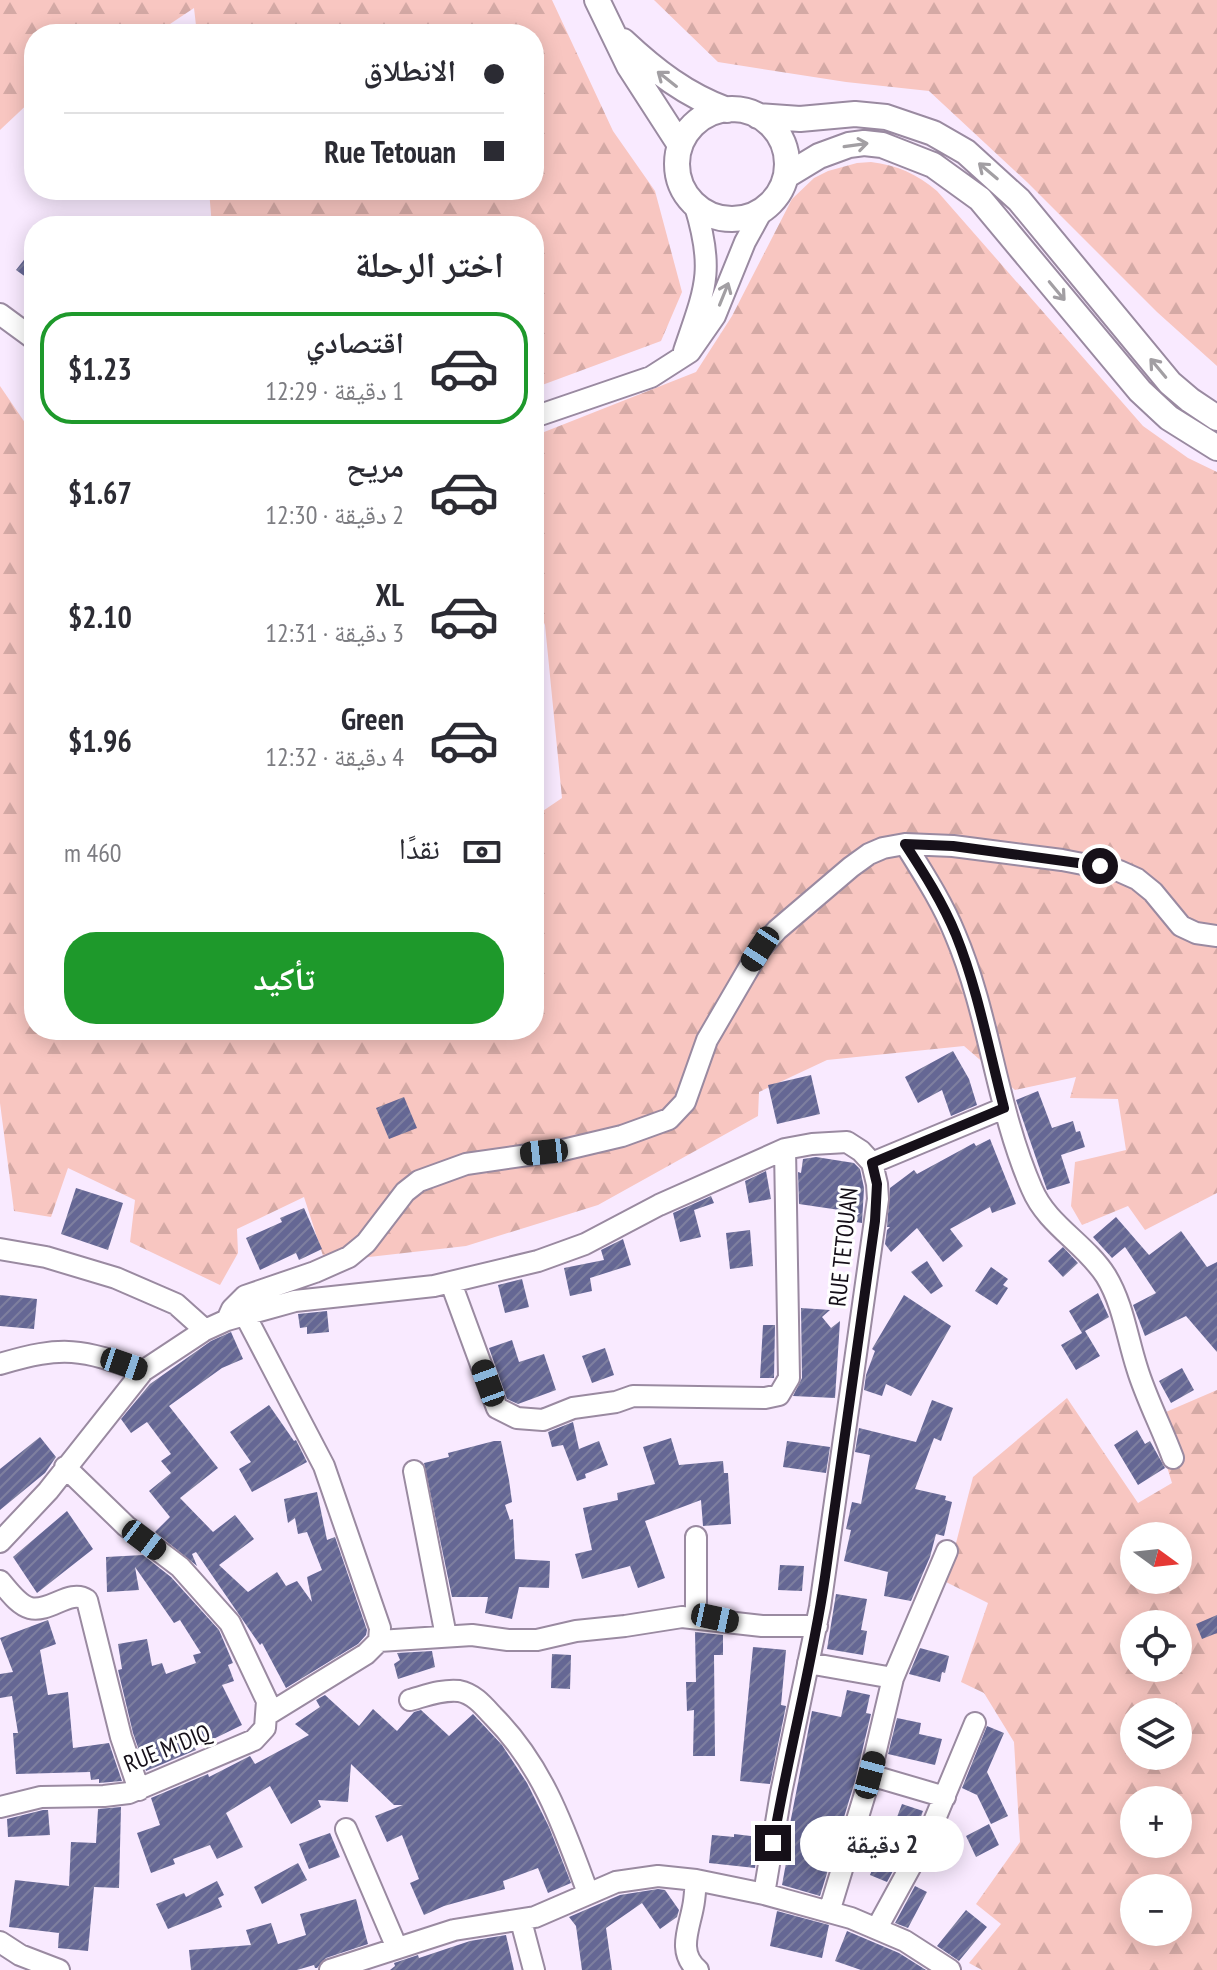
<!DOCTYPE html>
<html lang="ar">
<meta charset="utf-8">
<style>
body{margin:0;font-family:"PT Sans Narrow","Noto Naskh Arabic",sans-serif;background:#f2f2f3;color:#2b2b33;direction:rtl;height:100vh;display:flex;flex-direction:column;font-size:30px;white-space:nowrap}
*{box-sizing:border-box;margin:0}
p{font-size:26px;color:#7c7c81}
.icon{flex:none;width:44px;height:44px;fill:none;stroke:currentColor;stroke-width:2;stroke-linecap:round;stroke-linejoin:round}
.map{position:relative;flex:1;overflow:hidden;direction:ltr}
.panel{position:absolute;left:24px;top:216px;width:520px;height:824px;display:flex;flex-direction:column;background:#fff;border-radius:32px;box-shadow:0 4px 20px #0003;direction:rtl}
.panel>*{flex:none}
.banner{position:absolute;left:24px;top:24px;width:520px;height:176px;border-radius:32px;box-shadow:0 4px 20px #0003;direction:rtl;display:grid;align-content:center;height:176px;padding:0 40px;background:#fff}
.needle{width:52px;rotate:105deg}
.tools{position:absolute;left:1120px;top:1522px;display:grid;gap:16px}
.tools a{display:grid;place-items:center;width:72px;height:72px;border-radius:50%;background:#fff;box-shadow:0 4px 20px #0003;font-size:40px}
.end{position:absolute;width:36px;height:36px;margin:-18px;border:10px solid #161019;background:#fff;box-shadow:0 0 0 4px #fff}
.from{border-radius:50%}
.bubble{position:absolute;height:56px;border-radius:28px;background:#fff;box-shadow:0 4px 20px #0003;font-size:26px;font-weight:700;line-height:56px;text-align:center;direction:rtl}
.car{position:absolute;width:24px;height:48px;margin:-24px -12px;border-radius:10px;box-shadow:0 0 6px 2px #0007;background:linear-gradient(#222 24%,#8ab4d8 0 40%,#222 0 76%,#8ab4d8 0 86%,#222 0)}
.banner b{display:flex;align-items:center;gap:28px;height:76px;font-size:30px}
.banner b+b{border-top:2px solid #e1e1e2}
.banner i{width:20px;height:20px;background:#2b2b33}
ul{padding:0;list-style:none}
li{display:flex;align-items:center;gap:24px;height:112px;margin:0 16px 12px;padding:0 24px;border:4px solid transparent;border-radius:32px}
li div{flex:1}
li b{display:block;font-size:30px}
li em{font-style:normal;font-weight:700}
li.current{border-color:#1e992b}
li>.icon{width:72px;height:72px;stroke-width:1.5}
h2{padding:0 40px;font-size:36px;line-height:96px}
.pay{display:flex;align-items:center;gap:20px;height:88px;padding:0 40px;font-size:30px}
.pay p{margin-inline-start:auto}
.action{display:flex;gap:16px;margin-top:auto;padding:16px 40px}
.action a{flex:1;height:92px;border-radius:32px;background:#1e992b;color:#fff;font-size:32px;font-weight:700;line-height:92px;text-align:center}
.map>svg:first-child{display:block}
</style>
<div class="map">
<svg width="1217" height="1970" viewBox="0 0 1217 1970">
<defs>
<pattern id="forest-firs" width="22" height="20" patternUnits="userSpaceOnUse" patternTransform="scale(2)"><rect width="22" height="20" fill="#f8c6c1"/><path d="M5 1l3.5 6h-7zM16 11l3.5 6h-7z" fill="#d4a9a5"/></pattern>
<pattern id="building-hatch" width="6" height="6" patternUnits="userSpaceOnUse" patternTransform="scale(2)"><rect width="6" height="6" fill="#656794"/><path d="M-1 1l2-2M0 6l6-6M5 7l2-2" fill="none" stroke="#7e7f9f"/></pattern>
</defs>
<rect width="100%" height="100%" fill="#f9eaff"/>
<path fill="url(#forest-firs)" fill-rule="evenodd" d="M0,0H552L613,131L655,191L682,292L661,341L534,388V226H212L209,190H534V34H197L194,8L155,34H34V98L0,130Z
M654,0H1217V366L1157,312L1027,182L929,91L846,82L718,62Z
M871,162C897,165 917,174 937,191L1143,426L1188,458L1217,472V1193L1145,1230L1128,1206L1082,1225L1071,1206L1075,1162L1126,1150L1118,1099L1070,1098L1076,1077L1015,1090L964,1046L827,1060L759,1092L758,1116L598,1205L466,1246L325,1262L304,1197L237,1229L238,1253L220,1285L130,1242L135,1200L68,1168L51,1217L14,1211L0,1103V386L34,436V1030H534V817L562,798L545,625L534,600V436L696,372L732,316L792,199L814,178L828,171L857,163Z
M1217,1390V1970H982L969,1963L1001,1924L976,1904L1020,1842L1014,1742L984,1693L961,1682L988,1603L946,1582L973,1477L1067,1398L1138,1503L1172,1483L1152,1418ZM1134,1536H1178V1580H1134ZM1134,1624H1178V1668H1134ZM1134,1712H1178V1756H1134ZM1134,1800H1178V1844H1134ZM1134,1888H1178V1932H1134Z"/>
<path fill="url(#building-hatch)" d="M34,247V283L16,270Z
M953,1051L969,1079L977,1105L951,1116L942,1090L918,1103L905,1077Z
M811,1075L820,1114L777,1124L768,1085Z
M1038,1091L1052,1128L1073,1121L1076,1132L1080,1131L1085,1147L1061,1155L1070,1183L1047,1190L1016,1100Z
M404,1097L417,1128L389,1139L376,1108Z
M990,1139L1016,1204L992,1213L990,1207L950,1229L963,1246L943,1262L917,1228L891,1252L885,1244L887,1230L890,1227H887L890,1188L914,1170L917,1174L974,1143L976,1146Z
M816,1157L854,1163L860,1169L864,1188L862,1223L850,1221L860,1213L799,1204L798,1172L801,1173L803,1159Z
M766,1171L771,1199L749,1203L745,1181Z
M76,1188L123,1203L108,1250L61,1234Z
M711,1196L714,1203L694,1210L701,1237L680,1242L673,1213Z
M304,1208L322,1249L299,1260L296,1253L260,1270L246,1238L282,1222L280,1218Z
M1116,1217L1149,1255L1181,1231L1207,1267L1217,1262V1352L1186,1316L1145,1336L1133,1305L1156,1293L1125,1247L1112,1258L1093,1237Z
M750,1230L753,1266L730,1269L726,1233Z
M623,1239L631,1265L590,1278L592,1291L570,1296L564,1268L604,1260L601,1250Z
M1063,1247L1078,1263L1063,1277L1048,1261Z
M927,1261L943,1286L931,1294L911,1272Z
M991,1267L1008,1279L1003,1285L1008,1288L997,1305L975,1291Z
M522,1279L529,1307L505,1313L498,1285Z
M1098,1293L1109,1317L1085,1331L1100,1356L1076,1370L1061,1345L1082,1333L1069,1311Z
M0,1295L37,1299L34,1329L0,1326Z
M904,1295L951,1326L911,1396L886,1384L882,1396L864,1390L866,1375L875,1351L872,1349Z
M801,1308L830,1310L822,1317L831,1328L840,1321L835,1398L793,1396L802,1378Z
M327,1311L329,1332L307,1334V1327L300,1328L298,1314Z
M763,1325H775L774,1378H760Z
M231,1332L243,1359L222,1368L169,1406L218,1468L180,1498L213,1532L235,1515L254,1539L219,1565L248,1592L277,1572L286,1586L297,1581L312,1602L307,1577L322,1570L307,1532L298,1534L295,1518L288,1523L284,1499L317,1492L327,1540L335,1537L367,1630L366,1635L358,1644L286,1688L262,1643L260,1645L196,1552L192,1554L197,1566L155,1532L170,1517L149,1491L171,1473L161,1461L171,1454L147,1422L131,1433L121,1419L150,1384L211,1341Z
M512,1340L519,1362L544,1354L556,1390L518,1404L507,1399L489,1348Z
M605,1348L614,1375L592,1383L582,1356Z
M1182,1368L1194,1390L1171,1403L1159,1381Z
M932,1400L953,1408L941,1441L934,1438L915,1489L946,1496L945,1500L952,1502L944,1536L936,1534L930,1557L911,1601L884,1596L888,1572L844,1561L851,1530L846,1529L852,1502L861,1504L870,1455L855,1452L859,1428L916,1442Z
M269,1405L294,1441L296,1440L307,1462L252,1492L239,1469L251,1462L230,1432Z
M573,1422L579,1449L599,1441L608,1465L585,1474L586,1478L577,1481L563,1445L552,1447L548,1432Z
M1137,1430L1145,1444L1150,1441L1165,1468L1138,1485L1114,1445Z
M40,1437L56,1457L45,1473L0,1510V1469Z
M671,1438L679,1465L723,1461L724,1473H728L731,1524L703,1526L701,1500L645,1521L665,1578L638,1588L630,1566L582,1579L575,1554L592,1550L583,1508L618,1500L617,1493L655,1484L643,1447Z
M494,1441H501L509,1480L512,1502L505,1505L510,1520L513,1519L515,1559L550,1561L549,1588L519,1587L512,1619L485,1613L488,1597H452L424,1463L449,1457L448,1453Z
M787,1441L830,1447L826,1473L783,1467Z
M67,1511L93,1549L37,1593L13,1557Z
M143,1555L171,1577L219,1630L233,1663L228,1665L234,1681L222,1685L242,1725L195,1748L196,1750L146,1771L133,1733L118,1670L122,1669L118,1644L147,1639L152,1666L162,1663L166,1674L196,1663L193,1655L201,1653L180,1620L174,1623L135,1567L139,1590L107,1592L106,1557Z
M780,1565L804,1566L802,1591L778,1590Z
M836,1594L867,1599L861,1630L867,1631L863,1655L827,1649Z
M1217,1615V1633L1202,1639L1196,1624Z
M48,1620L56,1644L40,1650L48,1695L68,1692L73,1748L109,1743L122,1781L99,1783V1779L91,1780L90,1772L16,1774L13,1733H18L12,1696L0,1698V1674L13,1672L0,1638Z
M695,1632L723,1635V1655H714L715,1756H693L694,1710L687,1711L686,1682H696Z
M753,1647L786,1650L781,1705L786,1706L770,1784L740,1781Z
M920,1648L949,1656L945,1673L942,1672L940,1682L909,1674Z
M432,1651L435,1667L398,1679L394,1664L400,1660L397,1653Z
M552,1654L571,1655L570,1689L551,1688Z
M847,1690L870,1695L866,1713L871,1714L855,1781L820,1896L782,1885L792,1830L789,1829L812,1711L841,1717Z
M325,1695L359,1726L373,1709L397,1731L414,1712L421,1710L449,1736L473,1714L502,1745L527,1783L549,1827L571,1883L548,1893L538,1868L503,1881L505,1889L444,1906L424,1915L410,1883L419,1879L402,1835L387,1842L375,1816L403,1805H394L351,1764L348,1802L318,1800L321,1807L291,1824L270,1786L226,1813L243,1847L217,1859L210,1845L173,1859L175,1864L151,1873L137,1833L160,1825L151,1798L208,1774L209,1777L250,1756L255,1764L309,1735L295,1724L320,1707L316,1700Z
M897,1718L921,1723L919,1734L942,1739L935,1765L888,1754Z
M987,1726L1004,1733L987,1772L1008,1816L991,1824L977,1795L962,1788Z
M902,1804L923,1811L918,1825L887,1882L870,1875L880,1849L864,1843L870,1821L892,1830Z
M121,1807L119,1888L94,1887L88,1951L58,1948L59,1933L9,1927L15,1880L69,1886L71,1842L96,1843L98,1809Z
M43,1810H48L50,1835L8,1837L7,1819Z
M989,1824L999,1845L976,1857L966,1836Z
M330,1833L340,1857L309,1869L299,1844Z
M734,1834L759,1837L755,1868L709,1863L712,1835L734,1837Z
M298,1863L307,1880L262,1904L254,1887Z
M217,1881L224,1895L218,1898L222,1907L168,1929L156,1904L184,1893L186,1897Z
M915,1886L927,1892L908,1928L895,1923Z
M658,1889L665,1890L679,1910L677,1917L660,1929L642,1903L606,1928L612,1970H582L576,1926L569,1917L620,1895Z
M356,1899L368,1944L326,1958L317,1968H315L314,1965L297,1970H191L189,1950L251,1945L246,1930L271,1923L278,1944L306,1935L300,1914Z
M966,1910L987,1927L959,1961L937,1946Z
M777,1911L829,1925L822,1958L770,1946Z
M847,1931L899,1953L926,1970H861L835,1961Z
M506,1935L514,1970H390L395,1966L394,1963L418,1955L419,1958L470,1941Z"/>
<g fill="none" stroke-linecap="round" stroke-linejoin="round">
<defs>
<path id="minor" d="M0,314L34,339
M684,351C705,289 715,271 695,206
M534,417L651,377L690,352L715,316L745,242L762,211
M905,844C923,873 942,902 955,934C990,1016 996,1107 1032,1189C1047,1225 1085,1243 1106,1276C1123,1304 1127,1337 1137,1368C1146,1398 1162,1428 1173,1458
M872,1163L1004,1108
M0,1249L46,1257L116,1278L176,1304L205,1330
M451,1283L497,1408L517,1418L543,1420L573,1408L616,1402L633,1396L765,1398L779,1395L789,1378L785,1149
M245,1315L324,1466L380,1628L379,1641L366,1654L267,1715
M227,1320L232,1309L245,1296L315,1272L349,1257L366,1243L405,1192L419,1181L466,1164L563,1150L622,1136L669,1119L685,1102L707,1040L760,949L777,930L851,867L869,854L883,848L905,844L953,846L1062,860L1119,871L1137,879L1153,892L1181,926L1196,933L1217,936
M0,1364C64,1345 81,1349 143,1371
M414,1471L446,1636
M696,1537V1616
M0,1542L48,1491L143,1371L205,1330L227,1320L295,1301L434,1286L538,1261L585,1244L659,1205L785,1149L812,1144L847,1142L861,1151L872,1163L877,1184L878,1199L820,1607L781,1793L764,1894
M0,1581C8,1590 18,1605 30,1608C50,1613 70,1588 87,1600L121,1737L139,1790
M379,1641L472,1635L508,1640H537L576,1631L625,1626L682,1617L762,1626H817
M808,1663L893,1678
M410,1700C425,1696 443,1689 459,1691C474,1694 483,1705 493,1716C543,1766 564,1828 588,1893
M870,1775L945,1797
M0,1807L41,1797L104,1796L129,1793L254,1740L265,1728L267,1701L230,1623L180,1567L126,1526L65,1467
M346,1829L397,1948
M696,1880C695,1889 695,1898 693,1907C689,1929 677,1953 698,1970
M829,1912L868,1784L893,1678L947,1551
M521,1921L534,1970
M877,1928L930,1831L975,1723
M0,1942L20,1955L59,1970
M330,1970L454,1930L535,1917L616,1882L658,1876L696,1880L764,1894L851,1918L905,1941L950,1970"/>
<path id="major" d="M597,0L629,66L680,145
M623,41C655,71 686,95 727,110
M677 164a55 55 0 1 1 110 0a55 55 0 1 1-110 0Z
M758,116L800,119L855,114L886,117L933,133L966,152L1019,200L1170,383L1190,400L1217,418
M786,176L819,156L849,145L864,143L882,145L933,165L980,199L1140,391L1169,418L1217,448"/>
</defs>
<use href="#minor" stroke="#9a8aa1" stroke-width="24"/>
<use href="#major" stroke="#9a8aa1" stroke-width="28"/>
<use href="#minor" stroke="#fff" stroke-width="20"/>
<use href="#major" stroke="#fff" stroke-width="24"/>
</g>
<defs><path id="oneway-shaft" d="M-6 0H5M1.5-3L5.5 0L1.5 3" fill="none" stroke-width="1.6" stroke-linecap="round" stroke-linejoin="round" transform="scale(2)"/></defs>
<g stroke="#a29fa3">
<use href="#oneway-shaft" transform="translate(667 79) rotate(-142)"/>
<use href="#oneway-shaft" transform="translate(856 145) rotate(-8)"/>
<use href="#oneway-shaft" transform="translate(988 171) rotate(-140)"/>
<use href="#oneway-shaft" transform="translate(1057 291) rotate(50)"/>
<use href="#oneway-shaft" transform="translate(724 294) rotate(-68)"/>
<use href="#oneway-shaft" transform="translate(1158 368) rotate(-130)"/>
</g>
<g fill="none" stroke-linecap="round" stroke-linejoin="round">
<path stroke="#161019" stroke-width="10" d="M773,1843C788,1754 812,1666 825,1577L875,1221L877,1184L872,1163L1004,1108C989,1051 978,990 956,935C943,903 924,873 905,844L953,846L1100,866"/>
</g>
<g text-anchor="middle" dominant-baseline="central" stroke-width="6" stroke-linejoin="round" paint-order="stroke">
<g font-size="24" fill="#161019" stroke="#fff">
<text transform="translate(843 1247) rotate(-84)">RUE TETOUAN</text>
<text transform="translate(167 1748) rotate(-22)">RUE M'DIQ</text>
</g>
</g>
</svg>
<div class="tools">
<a><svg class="needle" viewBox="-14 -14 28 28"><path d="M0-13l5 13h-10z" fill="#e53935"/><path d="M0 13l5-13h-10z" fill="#7c7c81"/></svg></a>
<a><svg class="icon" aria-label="locate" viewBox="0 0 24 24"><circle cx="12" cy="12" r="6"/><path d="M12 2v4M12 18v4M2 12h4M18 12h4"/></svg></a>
<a><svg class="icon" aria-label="layers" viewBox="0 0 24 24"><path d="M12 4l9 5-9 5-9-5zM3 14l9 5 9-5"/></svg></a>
<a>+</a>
<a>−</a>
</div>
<i class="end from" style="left:1100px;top:866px"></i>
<i class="end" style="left:773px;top:1843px"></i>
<div class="bubble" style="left:800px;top:1816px;width:164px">2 دقيقة</div>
<i class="car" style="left:760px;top:949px;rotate:213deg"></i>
<i class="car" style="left:544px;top:1152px;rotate:264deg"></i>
<i class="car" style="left:124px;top:1364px;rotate:109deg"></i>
<i class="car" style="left:488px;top:1383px;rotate:340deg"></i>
<i class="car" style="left:144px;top:1540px;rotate:127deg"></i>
<i class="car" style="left:715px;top:1618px;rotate:102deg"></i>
<i class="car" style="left:870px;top:1775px;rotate:15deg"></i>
<div class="banner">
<b><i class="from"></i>الانطلاق</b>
<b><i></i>Rue Tetouan</b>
</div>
<section class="panel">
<h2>اختر الرحلة</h2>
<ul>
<li class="current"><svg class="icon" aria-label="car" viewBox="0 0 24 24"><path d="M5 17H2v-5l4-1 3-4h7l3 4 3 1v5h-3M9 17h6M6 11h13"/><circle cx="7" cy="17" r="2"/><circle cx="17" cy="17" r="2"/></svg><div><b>اقتصادي</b><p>1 دقيقة · 12:29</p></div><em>$1.23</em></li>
<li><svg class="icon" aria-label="car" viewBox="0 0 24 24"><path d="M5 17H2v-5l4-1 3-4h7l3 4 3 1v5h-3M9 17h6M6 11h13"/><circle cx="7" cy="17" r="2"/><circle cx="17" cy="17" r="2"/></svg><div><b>مريح</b><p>2 دقيقة · 12:30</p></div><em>$1.67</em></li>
<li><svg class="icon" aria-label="car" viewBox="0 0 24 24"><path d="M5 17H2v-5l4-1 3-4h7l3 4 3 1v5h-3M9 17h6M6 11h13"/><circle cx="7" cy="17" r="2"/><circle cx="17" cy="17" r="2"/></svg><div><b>XL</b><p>3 دقيقة · 12:31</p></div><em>$2.10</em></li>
<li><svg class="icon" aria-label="car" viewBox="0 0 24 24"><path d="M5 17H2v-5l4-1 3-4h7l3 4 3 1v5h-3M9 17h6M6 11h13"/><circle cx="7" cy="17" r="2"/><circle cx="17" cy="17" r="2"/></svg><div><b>Green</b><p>4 دقيقة · 12:32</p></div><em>$1.96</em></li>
</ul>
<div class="pay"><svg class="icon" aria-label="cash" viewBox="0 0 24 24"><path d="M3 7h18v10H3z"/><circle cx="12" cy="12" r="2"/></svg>نقدًا<p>460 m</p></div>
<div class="action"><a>تأكيد</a></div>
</section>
</div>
